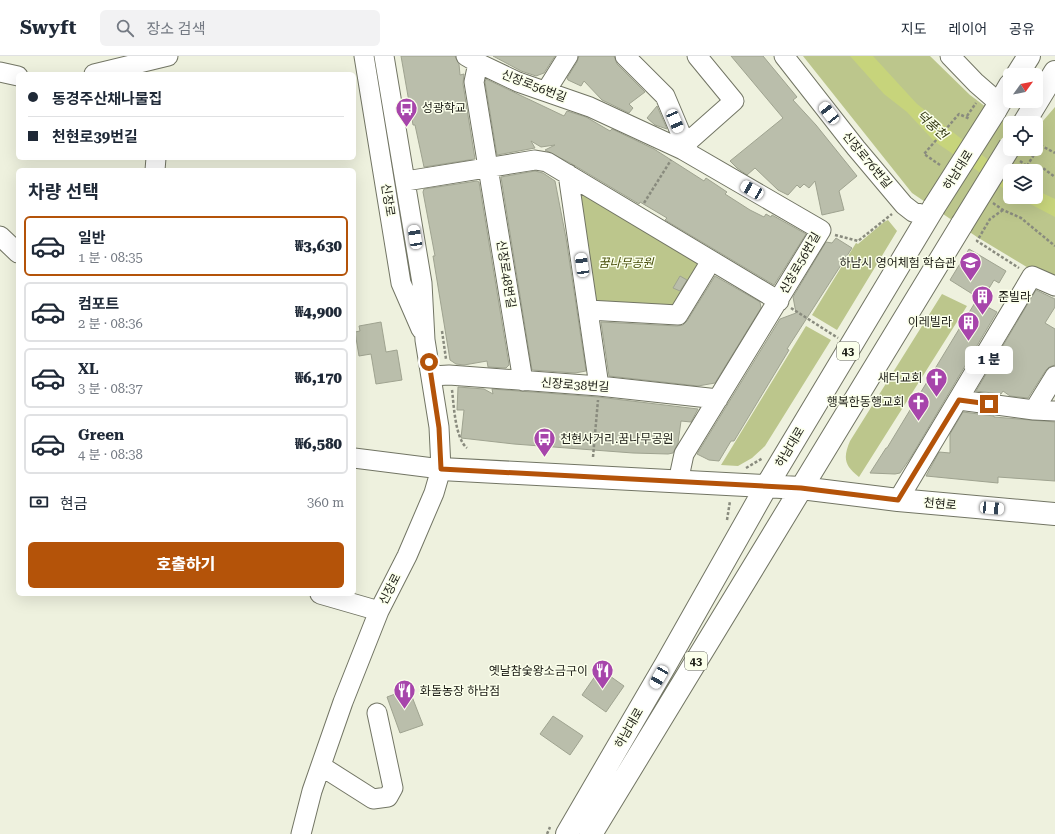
<!DOCTYPE html>
<html lang="ko">
<meta charset="utf-8">
<style>
body{margin:0;font-family:"Roboto Serif","Noto Sans KR",serif;background:#f2f2f3;color:#1f2937;height:100vh;display:flex;flex-direction:column;font-size:15px;white-space:nowrap}
*{box-sizing:border-box;margin:0}
p{font-size:13px;color:#747a83}
.icon{flex:none;width:22px;height:22px;fill:none;stroke:currentColor;stroke-width:2;stroke-linecap:round;stroke-linejoin:round}
.map{position:relative;flex:1;overflow:hidden}
.sheet{position:absolute;left:16px;top:112px;width:340px;height:428px;display:flex;flex-direction:column;background:#fff;border-radius:6px;box-shadow:0 4px 16px #0002}
.sheet>*{flex:none}
.hud{position:absolute;left:16px;top:16px;width:340px;height:88px;border-radius:6px;box-shadow:0 4px 16px #0002;display:grid;align-content:center;height:88px;padding:0 12px;background:#fff}
.needle{width:26px;rotate:57deg}
.fabs{position:absolute;left:1003px;top:12px;display:grid;gap:8px}
.fabs a{display:grid;place-items:center;width:40px;height:40px;border-radius:6px;background:#fff;box-shadow:0 4px 16px #0002;font-size:20px}
.end{position:absolute;width:18px;height:18px;margin:-9px;border:5px solid #b45309;background:#fff;box-shadow:0 0 0 2px #fff}
.from{border-radius:50%}
.bubble{position:absolute;height:28px;border-radius:6px;background:#fff;box-shadow:0 4px 16px #0002;font-size:13px;font-weight:800;line-height:28px;text-align:center}
.car{position:absolute;width:12px;height:24px;margin:-12px -6px;border-radius:5px;box-shadow:0 0 3px 1px #0007;background:linear-gradient(#fff 24%,#345 0 40%,#fff 0 76%,#345 0 86%,#fff 0)}
.hud b{display:flex;align-items:center;gap:14px;height:38px;font-size:15px}
.hud b+b{border-top:1px solid #e0e1e3}
.hud i{width:10px;height:10px;background:#1f2937}
ul{padding:0;list-style:none}
li{display:flex;align-items:center;gap:12px;height:60px;margin:0 8px 6px;padding:0 4px;border:2px solid #e0e1e3;border-radius:6px}
li div{flex:1}
li b{display:block;font-size:15px}
li em{font-style:normal;font-weight:800}
li.on{border-color:#b45309}
li>.icon{width:36px;height:36px;stroke-width:1.5}
h2{padding:0 12px;font-size:18px;line-height:48px}
.pay{display:flex;align-items:center;gap:10px;height:44px;padding:0 12px;font-size:15px}
.pay p{margin-inline-start:auto}
.action{display:flex;gap:8px;margin-top:auto;padding:8px 12px}
.action a{flex:1;height:46px;border-radius:6px;background:#b45309;color:#fff;font-size:16px;font-weight:800;line-height:46px;text-align:center}
header{display:flex;align-items:center;gap:24px;box-sizing:border-box;height:56px;padding:0 20px;background:#fff;border-bottom:1px solid #e0e1e3}
header strong{font-size:19px}
nav{display:flex;gap:22px;margin-inline-start:auto;font-size:14px}
.search{width:280px;height:36px;background:#f2f2f3;display:flex;align-items:center;gap:10px;box-sizing:border-box;padding:0 14px;border-radius:6px;color:#747a83;font-size:15px}
.map>svg:first-child{display:block}
</style>
<header>
<strong>Swyft</strong>
<div class="search"><svg class="icon" aria-label="search" viewBox="0 0 24 24"><circle cx="10" cy="10" r="6"/><path d="M15 15l6 6"/></svg>장소 검색</div>
<nav><a>지도</a><a>레이어</a><a>공유</a></nav>
</header>
<div class="map">
<svg width="1055" height="778" viewBox="0 0 1055 778">
<rect width="100%" height="100%" fill="#eef1de"/>
<path fill="#bcc68c" fill-rule="evenodd" d="M374,0L379,16L414,229L411,230Z
M803,0H930L970,39L1010,69V93H1036V73L1055,51V225L1035,216L977,181L912,137ZM1010,115H1036V141H1010Z
M581,132L696,202L698,212L677,247L668,252L597,246L589,239L572,137Z
M888,164L897,175L837,274L812,259L856,187L858,188L884,166Z
M942,238L967,250L859,421C844,409 843,402 850,385Z
M806,270L831,284L765,390L752,402L738,410L721,409Z"/>
<path fill="#c7d47b" d="M850,0H873L917,48L1010,121V137L934,85L907,56L884,38Z
M1036,134L1055,143V161L1017,141H1036Z"/>
<path fill="#babeab" stroke="#9fa390" d="M401,0H455L459,8L460,19L464,18L463,28L475,103L424,111L415,69H413Z
M493,0H555L544,17L536,20L521,15Z
M579,0H614L617,8L645,36L629,48L633,52L629,57L602,44L584,25L581,30L568,24L567,22L577,6Z
M731,0H763L797,41L793,44L816,69L857,120L839,135L844,154L822,159L815,125L809,132L804,128L800,132L797,129L788,139L778,134L755,112L747,119L737,112L730,105L783,62Z
M486,23L564,60L567,55L586,61L610,75L612,73L654,93L704,125L706,122L727,136L725,138L750,154L764,161L766,158L771,161L772,159L806,178L774,229L665,164L667,162L640,146L639,148L572,108L545,94L555,89L541,91L531,85L535,92L497,99L485,26Z
M657,50L667,73L655,69L647,62Z
M535,115L543,117L555,125L566,182L586,315L575,317L532,314L501,121Z
M477,125L479,126L509,309L506,312L488,311L487,305L464,309L456,308L450,304L433,200H435L423,136L424,133Z
M836,182L852,192L787,293L789,294L734,385H731L719,405L709,404L697,398L780,263L796,257L793,241L826,186L832,187Z
M969,193L1006,215L999,227L994,224L982,244L950,224Z
M680,220L687,224L680,235L673,232Z
M715,220L760,246L761,252L715,327L698,330L609,320L601,266L677,270L683,269L687,265Z
M1036,234L1055,243V251L1045,267L1055,273V309L1049,311L1046,314L1028,342L1010,340L1003,335L1001,338L976,335Z
M976,245L997,256L911,401L900,417L895,418L870,417L886,392H887Z
M381,266L386,296L397,294L402,324L376,328L371,298L359,300L355,276L360,275L359,270Z
M458,331L484,333L493,338L492,333L598,341L698,353L691,366L681,365L678,387L673,397L668,398L633,397L514,388L461,382L464,354H457Z
M963,356L994,360V361L1055,366V425L998,421V427L926,420L939,396L950,397V378Z
M600,613L624,630L606,656L582,639Z
M409,633L423,669L400,677L387,641Z
M553,660L583,680L570,699L540,678Z"/>
<g fill="none" stroke-linecap="round" stroke-linejoin="round">
<defs>
<path id="minor" d="M364,0L401,227L421,273
M466,0L478,7L518,26L590,51L683,94L821,174L684,398L678,426
M625,0L665,40L686,90L683,94
M784,0L856,92L904,149L913,156L929,160
M950,0L976,27L999,47
M478,7L474,26L523,325
M0,16L18,20
M94,18L168,0
M546,35L568,0
M686,90L690,84L734,45L697,0
M155,114L156,102
M568,118L599,330
M406,125L535,104L547,106L779,245
M0,180L18,197
M588,254L678,259L711,205
M432,320L449,319L599,330L718,343
M959,344L1034,354L1055,355
M1034,354L1055,320
M354,402L441,413
M898,444L1032,220L1055,230
M320,538L379,555
M321,710L373,743L388,741L393,732L377,657
M301,778L312,735L343,646L379,555L407,500L434,437L441,413L439,371L425,284L422,227L384,0"/>
<path id="major" d="M1017,19L1029,0
M995,55L1010,29
M1024,67L1055,16
M441,413L801,432L898,444L1055,458
M567,778L666,608L766,431L934,151
M591,778L962,168"/>
</defs>
<use href="#minor" stroke="#727564" stroke-width="21"/>
<use href="#major" stroke="#727564" stroke-width="24"/>
<path stroke="#898b7e" stroke-width="2.5" stroke-dasharray="3 2" stroke-linecap="butt" d="M967,60L976,47
M1020,105L1027,110L1043,112L1055,121
M940,109L924,98L959,58L970,63
M1027,110L1040,89L1055,97
M644,147L671,104
M993,147L1003,154L1021,162L1055,190
M1003,154L990,163L977,185L1019,212
M835,179L858,185L892,158
M791,252L838,282
M442,275L446,303
M452,334C454,350 455,382 467,392
M593,401L598,344
M746,412L763,402
M727,464L730,445
M547,778L550,771"/>
<use href="#minor" stroke="#fff" stroke-width="19"/>
<use href="#major" stroke="#fff" stroke-width="22"/>
<defs>
<path id="major-bridge" d="M934,151L995,55
M962,168L1010,90"/>
</defs>
<use href="#major-bridge" stroke="#727564" stroke-width="24" stroke-linecap="butt"/>
<use href="#major-bridge" stroke="#fff" stroke-width="22"/>
</g>
<g fill="none" stroke-linecap="round" stroke-linejoin="round">
<path stroke="#b45309" stroke-width="5" d="M429,306L439,372L441,413L801,432L898,444L959,344L989,348"/>
</g>
<defs>
<symbol id="bus-pin" viewBox="-11 -11 22 30"><path d="M0 17L-7.5 6A9.5 9.5 0 1 1 7.5 6Z" fill="#a745ab" stroke="#fbffeb"/><path d="M-5-6H5V4H4V6H2V4H-2V6H-4V4H-5ZM-3.5-4V0h7V-4ZM-3.5 1.2v1.5H-2V1.2ZM2 1.2v1.5H3.5V1.2Z" fill="#fff"/></symbol>
<symbol id="school-pin" viewBox="-11 -11 22 30"><path d="M0 17L-7.5 6A9.5 9.5 0 1 1 7.5 6Z" fill="#a745ab" stroke="#fbffeb"/><path d="M0-5L7-2L0 1L-7-2ZM-4 1L0 2.5L4 1V4Q0 6-4 4Z" fill="#fff"/></symbol>
<symbol id="building-pin" viewBox="-11 -11 22 30"><path d="M0 17L-7.5 6A9.5 9.5 0 1 1 7.5 6Z" fill="#a745ab" stroke="#fbffeb"/><path d="M-4-6H4V6H1V3H-1V6H-4ZM-2.5-4.3h1.7v1.8h-1.7ZM.8-4.3h1.7v1.8H.8ZM-2.5-1h1.7V.8h-1.7ZM.8-1h1.7V.8H.8Z" fill="#fff"/></symbol>
<symbol id="church-pin" viewBox="-11 -11 22 30"><path d="M0 17L-7.5 6A9.5 9.5 0 1 1 7.5 6Z" fill="#a745ab" stroke="#fbffeb"/><path d="M-1.2-6h2.4v3.5h3.3v2.4h-3.3V6h-2.4V-.1h-3.3v-2.4h3.3Z" fill="#fff"/></symbol>
<symbol id="restaurant-pin" viewBox="-11 -11 22 30"><path d="M0 17L-7.5 6A9.5 9.5 0 1 1 7.5 6Z" fill="#a745ab" stroke="#fbffeb"/><path d="M-5-6h1v4h1v-4h1v4h1v-4h1v5L-1.5 .5V6h-2V.5L-5-1ZM5-6V6H3V1.5H1.5Q1.5-4 5-6Z" fill="#fff"/></symbol>
</defs>
<g fill-rule="evenodd">
<use href="#bus-pin" x="394" y="40" width="25" height="34"/>
<use href="#school-pin" x="958" y="194" width="25" height="34"/>
<use href="#building-pin" x="970" y="228" width="25" height="34"/>
<use href="#building-pin" x="956" y="254" width="25" height="34"/>
<use href="#church-pin" x="924" y="310" width="25" height="34"/>
<use href="#church-pin" x="906" y="334" width="25" height="34"/>
<use href="#bus-pin" x="532" y="370" width="25" height="34"/>
<use href="#restaurant-pin" x="590" y="602" width="25" height="34"/>
<use href="#restaurant-pin" x="392" y="622" width="25" height="34"/>
</g>
<g text-anchor="middle" dominant-baseline="central" stroke-width="3" stroke-linejoin="round" paint-order="stroke">
<g fill="#fbffeb" stroke="#626459" stroke-width="1">
<rect x="837" y="286" width="22" height="18" rx="3"/>
<rect x="685" y="596" width="22" height="18" rx="3"/>
</g>
<g font-size="11" font-weight="bold" fill="#20211a">
<text x="848" y="295">43</text>
<text x="696" y="605">43</text>
</g>
<g font-size="12" fill="#20211a" stroke="#fbffeb">
<text transform="translate(534 30) rotate(21)">신장로56번길</text>
<text transform="translate(867 104) rotate(50)">신장로76번길</text>
<text transform="translate(958 114) rotate(-58)">하남대로</text>
<text transform="translate(388 144) rotate(81)">신장로</text>
<text transform="translate(800 207) rotate(-60)">신장로56번길</text>
<text transform="translate(506 218) rotate(81)">신장로48번길</text>
<text transform="translate(575 329) rotate(4)">신장로38번길</text>
<text transform="translate(790 391) rotate(-59)">하남대로</text>
<text transform="translate(940 448) rotate(5)">천현로</text>
<text transform="translate(390 533) rotate(-63)">신장로</text>
<text transform="translate(629 672) rotate(-60)">하남대로</text>
</g>
<g font-size="12" fill="#20211a" stroke="#fbffeb" text-anchor="end">
<text x="422" y="52" text-anchor="start">성광학교</text>
<text x="956" y="207">하남시 영어체험 학습관</text>
<text x="998" y="241" text-anchor="start">준빌라</text>
<text x="952" y="266">이레빌라</text>
<text x="922" y="322">새터교회</text>
<text x="904" y="346">행복한동행교회</text>
<text x="560" y="383" text-anchor="start">천현사거리.꿈나무공원</text>
<text x="588" y="615">옛날참숯왕소금구이</text>
<text x="420" y="635" text-anchor="start">화돌농장 하남점</text>
</g>
<g font-size="12" font-style="italic" fill="#474e0a" stroke="#fbffeb">
<text x="626" y="207">꿈나무공원</text>
</g>
<g font-size="13" font-style="italic" fill="#353b15" stroke="#fbffeb">
<text transform="translate(932 69) rotate(42)">덕풍천</text>
</g>
</g>
</svg>
<div class="fabs">
<a><svg class="needle" viewBox="-14 -14 28 28"><path d="M0-13l5 13h-10z" fill="#e53935"/><path d="M0 13l5-13h-10z" fill="#747a83"/></svg></a>
<a><svg class="icon" aria-label="locate" viewBox="0 0 24 24"><circle cx="12" cy="12" r="6"/><path d="M12 2v4M12 18v4M2 12h4M18 12h4"/></svg></a>
<a><svg class="icon" aria-label="layers" viewBox="0 0 24 24"><path d="M12 4l9 5-9 5-9-5zM3 14l9 5 9-5"/></svg></a>
</div>
<i class="end from" style="left:429px;top:306px"></i>
<i class="end" style="left:989px;top:348px"></i>
<div class="bubble" style="left:965px;top:290px;width:48px">1 분</div>
<i class="car" style="left:829px;top:57px;rotate:322deg"></i>
<i class="car" style="left:675px;top:65px;rotate:157deg"></i>
<i class="car" style="left:752px;top:134px;rotate:300deg"></i>
<i class="car" style="left:415px;top:181px;rotate:351deg"></i>
<i class="car" style="left:582px;top:209px;rotate:352deg"></i>
<i class="car" style="left:992px;top:452px;rotate:95deg"></i>
<i class="car" style="left:659px;top:621px;rotate:210deg"></i>
<div class="hud">
<b><i class="from"></i>동경주산채나물집</b>
<b><i></i>천현로39번길</b>
</div>
<section class="sheet">
<h2>차량 선택</h2>
<ul>
<li class="on"><svg class="icon" aria-label="car" viewBox="0 0 24 24"><path d="M5 17H2v-5l4-1 3-4h7l3 4 3 1v5h-3M9 17h6M6 11h13"/><circle cx="7" cy="17" r="2"/><circle cx="17" cy="17" r="2"/></svg><div><b>일반</b><p>1 분 · 08:35</p></div><em>₩3,630</em></li>
<li><svg class="icon" aria-label="car" viewBox="0 0 24 24"><path d="M5 17H2v-5l4-1 3-4h7l3 4 3 1v5h-3M9 17h6M6 11h13"/><circle cx="7" cy="17" r="2"/><circle cx="17" cy="17" r="2"/></svg><div><b>컴포트</b><p>2 분 · 08:36</p></div><em>₩4,900</em></li>
<li><svg class="icon" aria-label="car" viewBox="0 0 24 24"><path d="M5 17H2v-5l4-1 3-4h7l3 4 3 1v5h-3M9 17h6M6 11h13"/><circle cx="7" cy="17" r="2"/><circle cx="17" cy="17" r="2"/></svg><div><b>XL</b><p>3 분 · 08:37</p></div><em>₩6,170</em></li>
<li><svg class="icon" aria-label="car" viewBox="0 0 24 24"><path d="M5 17H2v-5l4-1 3-4h7l3 4 3 1v5h-3M9 17h6M6 11h13"/><circle cx="7" cy="17" r="2"/><circle cx="17" cy="17" r="2"/></svg><div><b>Green</b><p>4 분 · 08:38</p></div><em>₩6,580</em></li>
</ul>
<div class="pay"><svg class="icon" aria-label="cash" viewBox="0 0 24 24"><path d="M3 7h18v10H3z"/><circle cx="12" cy="12" r="2"/></svg>현금<p>360 m</p></div>
<div class="action"><a>호출하기</a></div>
</section>
</div>
